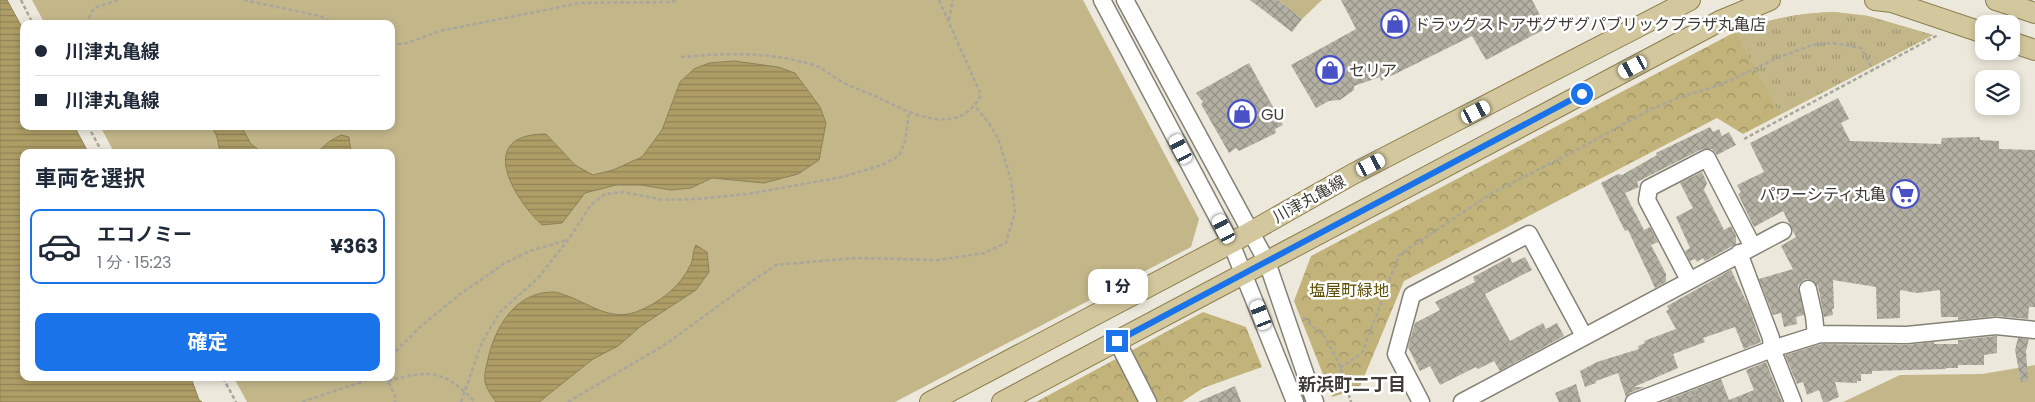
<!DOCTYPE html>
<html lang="ja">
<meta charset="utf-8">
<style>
body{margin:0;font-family:Poppins,"Noto Sans JP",sans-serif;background:#f6f6f7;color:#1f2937;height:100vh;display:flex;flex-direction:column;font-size:19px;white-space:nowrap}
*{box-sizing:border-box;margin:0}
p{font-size:16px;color:#747a83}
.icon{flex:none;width:28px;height:28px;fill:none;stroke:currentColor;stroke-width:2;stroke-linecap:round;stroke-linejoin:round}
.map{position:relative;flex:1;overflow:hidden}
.panel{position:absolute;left:20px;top:149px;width:375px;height:232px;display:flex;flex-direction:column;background:#fff;border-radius:10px;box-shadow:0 2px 8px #0003}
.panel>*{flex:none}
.hud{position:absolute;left:20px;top:20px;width:375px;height:110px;border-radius:10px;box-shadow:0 2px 8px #0003;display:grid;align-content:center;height:110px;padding:0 15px;background:#fff}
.tools{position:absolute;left:1975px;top:15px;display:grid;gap:10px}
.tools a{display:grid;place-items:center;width:45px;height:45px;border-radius:10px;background:#fff;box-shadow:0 2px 8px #0003;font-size:25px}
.end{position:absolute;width:22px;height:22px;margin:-11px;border:6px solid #1a73e8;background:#fff;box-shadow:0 0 0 2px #fff}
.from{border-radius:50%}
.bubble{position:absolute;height:35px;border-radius:10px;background:#fff;box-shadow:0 2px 8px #0003;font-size:16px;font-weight:700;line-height:35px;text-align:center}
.car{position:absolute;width:15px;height:30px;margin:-15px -8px;border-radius:6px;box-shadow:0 0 4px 1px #0007;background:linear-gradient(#fff 24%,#345 0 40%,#fff 0 76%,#345 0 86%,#fff 0)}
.hud b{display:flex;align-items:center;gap:18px;height:48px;font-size:19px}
.hud b+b{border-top:1px solid #e0e1e3}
.hud i{width:12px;height:12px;background:#1f2937}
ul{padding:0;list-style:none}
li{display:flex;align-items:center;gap:15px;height:75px;margin:0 10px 8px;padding:0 5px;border:2px solid #e0e1e3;border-radius:10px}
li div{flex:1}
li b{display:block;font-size:19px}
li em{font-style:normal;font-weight:700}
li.selected{border-color:#1a73e8}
li>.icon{width:45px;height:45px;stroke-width:1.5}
h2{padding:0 15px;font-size:22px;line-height:60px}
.cta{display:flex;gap:10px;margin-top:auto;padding:10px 15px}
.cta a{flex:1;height:58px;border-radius:10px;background:#1a73e8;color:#fff;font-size:20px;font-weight:700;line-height:58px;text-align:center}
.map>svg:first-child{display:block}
</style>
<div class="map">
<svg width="2035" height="402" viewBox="0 0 2035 402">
<defs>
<pattern id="forest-crowns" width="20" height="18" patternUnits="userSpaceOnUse" patternTransform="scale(1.25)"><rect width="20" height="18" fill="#c2b37a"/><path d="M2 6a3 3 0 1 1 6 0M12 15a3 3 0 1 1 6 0" fill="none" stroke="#9f9365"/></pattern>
<pattern id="park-tufts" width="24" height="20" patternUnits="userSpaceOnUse" patternTransform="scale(1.25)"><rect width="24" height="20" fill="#c3b78a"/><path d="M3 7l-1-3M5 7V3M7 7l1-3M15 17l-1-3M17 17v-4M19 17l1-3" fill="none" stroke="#a09672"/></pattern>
<pattern id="water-rules" width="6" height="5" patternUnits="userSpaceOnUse" patternTransform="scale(1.25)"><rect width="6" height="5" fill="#ae9e66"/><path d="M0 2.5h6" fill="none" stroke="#8f8255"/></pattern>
<pattern id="building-cross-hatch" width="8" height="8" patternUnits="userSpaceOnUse" patternTransform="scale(1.25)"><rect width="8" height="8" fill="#b4b1a4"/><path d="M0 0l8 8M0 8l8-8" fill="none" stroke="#949186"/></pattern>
</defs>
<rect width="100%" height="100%" fill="#ece8db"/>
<path fill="#c3b78a" d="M32,0H1083L1199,219L1191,247L895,402H247L234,378H391V152H114L100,126H391V24H45Z
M1278,0H1322L1302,19Z
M2035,365V402H1843L1900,375L1982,374Z"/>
<path fill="url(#forest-crowns)" d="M1834,12L1868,16L1933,35L1743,134L1717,118L1404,281L1359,389L1332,397L1294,301L1311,256L1735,32C1768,19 1799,13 1834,12Z
M1203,312L1246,327L1262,367L1203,388L1182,402H1036Z"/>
<path fill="url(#park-tufts)" d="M1834,12L1868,16L1933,35L1780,114L1735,32C1768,19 1799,13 1834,12Z"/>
<path fill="url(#water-rules)" stroke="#8c8158" d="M0,0H7L24,31V126H74L88,152H24V378H191L199,400L202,402H0Z
M734,61L778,67L795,73L820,107L826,123L819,160L798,174L764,183L712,178L691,188L671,190L641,185H616L585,193L562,223L542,225C513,198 475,134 546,134L575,165L593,175L613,170L642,157L662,130L680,82L694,69L709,63Z
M212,126H241L251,144L262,152H220L217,137Z
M341,135L349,137L351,152H317L330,141Z
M696,245L707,252L709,272L696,290L641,326L618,346L593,359L539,402H496C492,396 486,388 485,382C484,375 486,366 488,359C495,327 516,291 554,292C558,292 564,295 568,296C591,305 611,321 636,312C659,303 679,288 690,266C694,259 692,252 696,245Z"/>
<path fill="url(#building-cross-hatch)" d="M1250,0H1278L1302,19L1292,32Z
M1341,0H1532L1547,28L1486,60L1472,36L1381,81L1380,77L1354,86V90L1340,100L1329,101L1316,108L1291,65L1356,29Z
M1249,63L1283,125L1275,129L1276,133L1239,151L1236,148L1229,153L1201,104L1203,102L1196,93Z
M1838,98L1849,119L1841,123L1850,141L1941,144L1942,138L1980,137V140L1999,141V149L2035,150V307H2029L2028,319L1997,316L1958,320V317H1941L1940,290L1917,293L1900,290V318L1877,319L1876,287L1833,280L1834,309H1832L1833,315L1824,317L1818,286L1811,280L1806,279L1801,282L1798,286L1804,315L1796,317L1797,324L1784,327L1781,313L1773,315L1759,279L1793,269L1781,246L1796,237L1783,211L1754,227L1738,194L1741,192L1737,185L1764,172L1750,143Z
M1710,127L1713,132L1719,129L1722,136L1729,132L1736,145L1717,155L1712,149H1702L1637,182L1639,187L1625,193L1644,230L1650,227L1658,242L1651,245L1666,274V282L1655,288L1628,230L1625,231L1601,183L1618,174L1622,175L1657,155L1656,153Z
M1702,172L1707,183L1704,190L1724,230L1731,226L1736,236V244L1705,261L1703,258L1697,262L1695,259L1690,261L1685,251L1690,248L1676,217L1693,208L1680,183Z
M1510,257L1512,263L1525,257L1532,270L1485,294L1510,341L1543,323L1546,329L1557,323L1564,336L1500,371L1494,361L1478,369L1476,367L1440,385L1430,366L1420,371L1408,347L1415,323L1440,310L1435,302L1475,282L1473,277Z
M1731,270L1749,307L1761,342L1744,349L1735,327L1703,338L1705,342L1673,354L1678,368L1634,387H1644L1630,393L1626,397L1618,373L1596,381V383L1585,387L1580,371L1597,362L1639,349L1638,346L1645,343L1644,341L1676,329L1666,311L1669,309L1667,306Z
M1997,336V353L1984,355V365H1958V368H1946V369L1872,371V374H1861V381H1857V383L1835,382L1839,397L1827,402H1823L1819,390L1807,395L1803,382L1797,384L1785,355L1821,344L1907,345L1934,342V344H1958V340Z
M2018,338L2029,339L2026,351L2028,381L2021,382L2015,350Z
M1766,362L1782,402H1662L1721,379L1729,400L1754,390L1746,370Z
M1576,384L1581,402H1559L1555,393Z
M1235,386L1241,402H1198Z"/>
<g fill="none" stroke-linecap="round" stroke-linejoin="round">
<defs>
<path id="minor" d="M1102,0L1231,243L1295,402
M1125,0L1267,262L1315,402
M1739,253L1771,338L1772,349L1793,402
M1689,280L1647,200L1649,188L1707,158L1753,247
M1808,289L1814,316L1816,335
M1117,341L1148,402
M1421,402L1396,354L1412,295L1529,234L1584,336
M1462,402L1783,231
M1634,402L1772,349L1820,334L1907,335L1996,326L2035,330"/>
<path id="major" d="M1875,0L1892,2L1984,33
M1996,0L2035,13
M2011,42L2035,50
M930,402L1231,243L1353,174L1690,0
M1002,402L1720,21L1770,0"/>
</defs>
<use href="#minor" stroke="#848175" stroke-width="19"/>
<use href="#major" stroke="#8c7f4f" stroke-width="22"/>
<path stroke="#a9a69c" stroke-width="2.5" stroke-dasharray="4 2.5" stroke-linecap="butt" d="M21,0L33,24
M244,0L320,16L334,24
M949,20L953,0
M86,24L94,8L118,0
M391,45L407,43L440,31L580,3L671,2L678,0
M681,57C728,53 771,51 816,66C825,69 831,76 839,80C851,87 865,92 877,97C910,113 958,139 981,95L939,0
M88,126L102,152
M1744,139L1938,35
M1303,318L1324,336L1339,363L1351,402
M391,356L421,326L459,295L505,263L530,251L567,240
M1340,368L1362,353L1399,255L1492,193L1571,153L1651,109L1678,98L1720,85L1775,59L1812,45L1833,43L1861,48L1873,70
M223,378L236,402
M377,378L388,381L395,396V402
M388,381C430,369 444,370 475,402
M1694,394L1697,402
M302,402L373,378
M461,402L482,342L500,312L538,278L568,240L591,205L605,194L623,192L664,200L695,199L748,194L842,177L882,165L899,156L905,141L909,113
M568,402L666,344L751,282L776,265L855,258L938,260L984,253L1006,243L1015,212L1011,180L998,138L988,122L975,106
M1766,402L1775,395"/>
<use href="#minor" stroke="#fff" stroke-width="16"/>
<use href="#major" stroke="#d3c89d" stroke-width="20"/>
</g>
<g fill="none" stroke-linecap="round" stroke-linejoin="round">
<path stroke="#1a73e8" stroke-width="6" d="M1117,341L1582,94"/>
</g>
<defs>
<symbol id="shop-ring" viewBox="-11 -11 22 22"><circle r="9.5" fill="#fff" stroke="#4851c6" stroke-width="1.5"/><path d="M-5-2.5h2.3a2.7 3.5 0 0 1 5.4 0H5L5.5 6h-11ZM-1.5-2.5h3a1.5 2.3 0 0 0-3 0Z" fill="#4851c6"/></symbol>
<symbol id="supermarket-ring" viewBox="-11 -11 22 22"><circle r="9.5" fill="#fff" stroke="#4851c6" stroke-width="1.5"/><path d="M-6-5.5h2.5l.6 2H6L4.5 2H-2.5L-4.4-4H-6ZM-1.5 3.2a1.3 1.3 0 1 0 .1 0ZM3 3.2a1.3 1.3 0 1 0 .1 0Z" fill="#4851c6"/></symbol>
</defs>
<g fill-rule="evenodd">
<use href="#shop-ring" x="1379" y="8" width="32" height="32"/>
<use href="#shop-ring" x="1314" y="54" width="32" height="32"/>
<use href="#shop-ring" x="1226" y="98" width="32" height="32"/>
<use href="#supermarket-ring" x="1889" y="178" width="32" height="32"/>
</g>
<g text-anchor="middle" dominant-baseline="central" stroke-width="5" stroke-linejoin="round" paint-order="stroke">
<g font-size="16" fill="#3d3c36" stroke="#fff" text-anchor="start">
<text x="1414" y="24">ドラッグストアザグザグパブリックプラザ丸亀店</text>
<text x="1349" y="70">セリア</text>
<text x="1261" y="114">GU</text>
<text x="1886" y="194" text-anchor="end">パワーシティ丸亀</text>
</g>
<g font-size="16" fill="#3d3c36" stroke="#fff">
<text transform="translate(1309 199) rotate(-29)">川津丸亀線</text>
</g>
<g font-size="16" fill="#5c4c01" stroke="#fff">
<text x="1349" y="290">塩屋町緑地</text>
</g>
<g font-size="18" font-weight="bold" fill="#3d3c36" stroke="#fff">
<text x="1352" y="384">新浜町二丁目</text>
</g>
</g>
</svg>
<div class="tools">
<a><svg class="icon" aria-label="locate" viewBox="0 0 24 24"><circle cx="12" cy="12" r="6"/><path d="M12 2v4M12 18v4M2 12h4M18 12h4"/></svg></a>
<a><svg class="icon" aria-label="layers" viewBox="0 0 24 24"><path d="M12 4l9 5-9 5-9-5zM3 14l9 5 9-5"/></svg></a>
</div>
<i class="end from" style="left:1582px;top:94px"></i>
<i class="end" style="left:1117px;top:341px"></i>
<div class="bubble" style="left:1088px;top:269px;width:60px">1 分</div>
<i class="car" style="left:1633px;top:67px;rotate:242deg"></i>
<i class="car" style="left:1476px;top:112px;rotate:63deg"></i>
<i class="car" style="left:1181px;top:149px;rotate:332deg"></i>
<i class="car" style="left:1371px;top:165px;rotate:63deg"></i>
<i class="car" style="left:1224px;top:229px;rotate:332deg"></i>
<i class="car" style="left:1261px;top:315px;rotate:339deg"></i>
<div class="hud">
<b><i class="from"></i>川津丸亀線</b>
<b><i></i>川津丸亀線</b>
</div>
<section class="panel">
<h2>車両を選択</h2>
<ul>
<li class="selected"><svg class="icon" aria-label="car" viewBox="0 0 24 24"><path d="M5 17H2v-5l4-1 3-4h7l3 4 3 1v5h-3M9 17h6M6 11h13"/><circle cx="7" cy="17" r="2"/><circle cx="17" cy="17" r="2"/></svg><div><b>エコノミー</b><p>1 分 · 15:23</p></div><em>¥363</em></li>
</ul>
<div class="cta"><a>確定</a></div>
</section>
</div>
